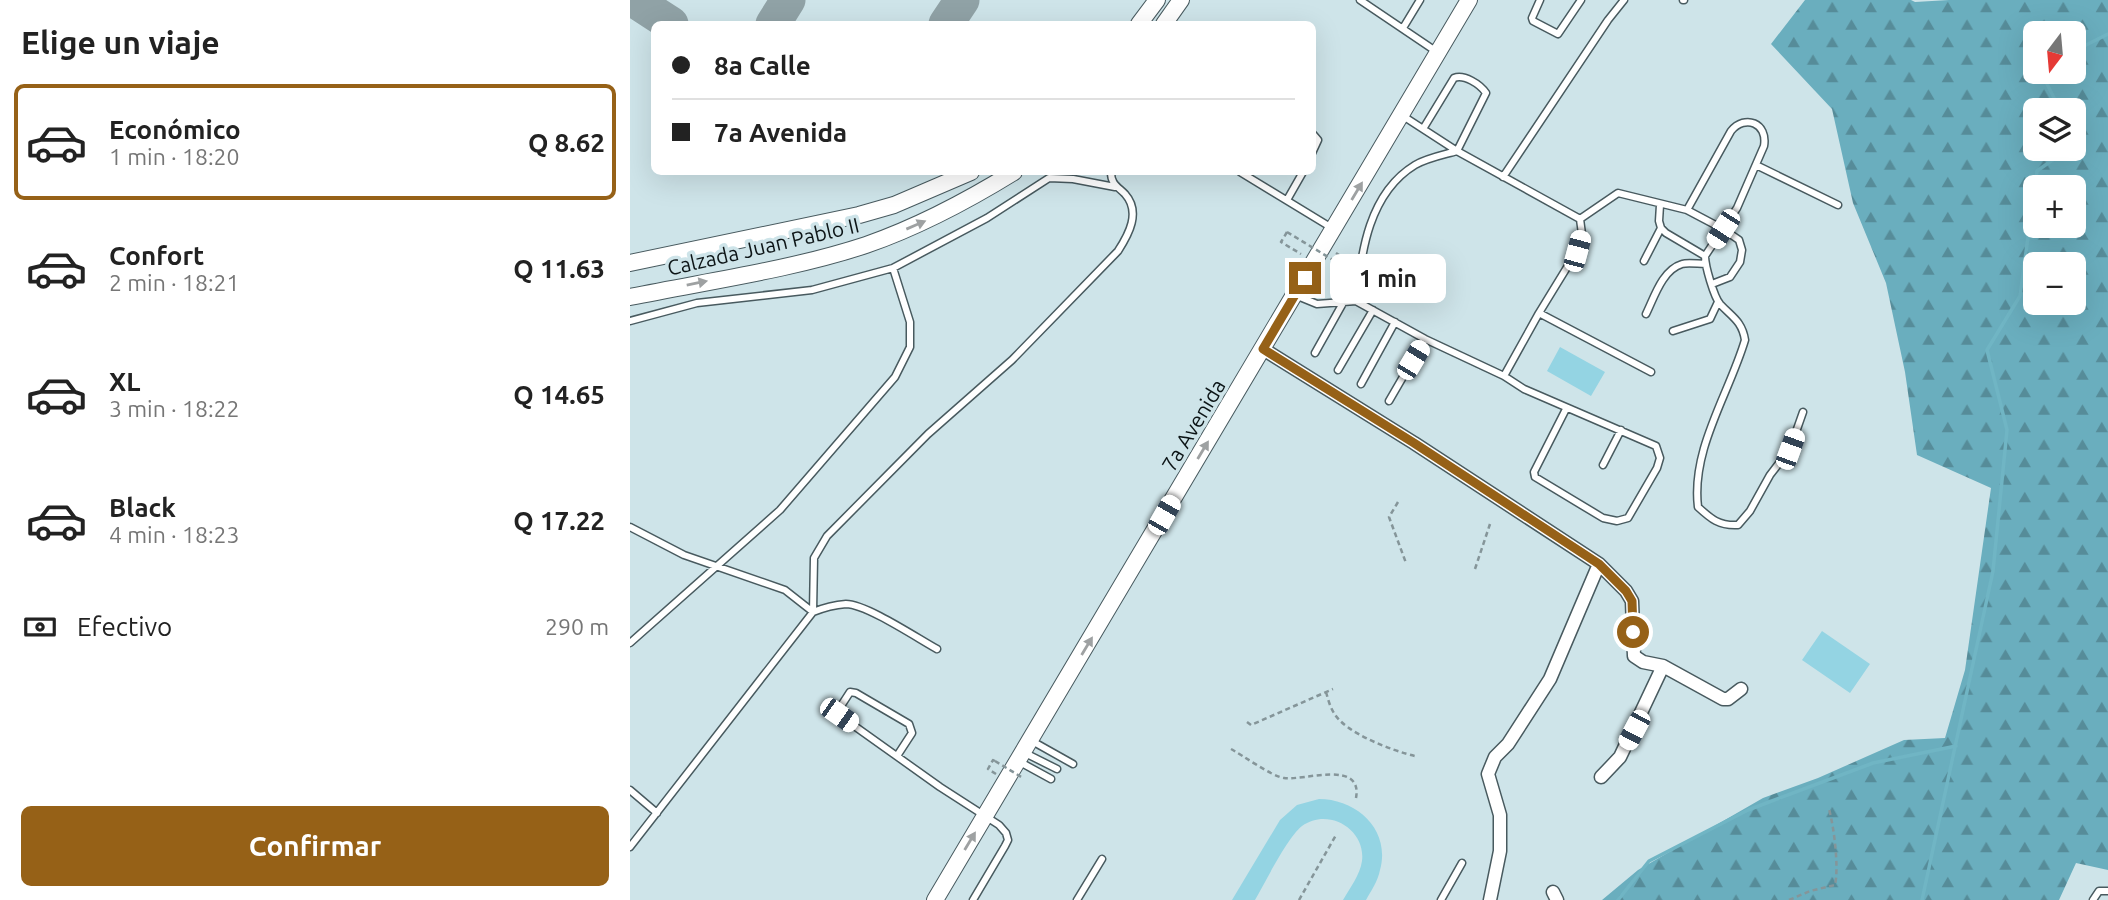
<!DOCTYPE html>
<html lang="es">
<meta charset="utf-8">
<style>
body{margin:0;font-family:Ubuntu,sans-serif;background:#f2f2f2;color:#222;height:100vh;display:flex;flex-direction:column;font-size:26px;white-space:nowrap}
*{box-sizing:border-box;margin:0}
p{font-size:23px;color:#767676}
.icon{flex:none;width:38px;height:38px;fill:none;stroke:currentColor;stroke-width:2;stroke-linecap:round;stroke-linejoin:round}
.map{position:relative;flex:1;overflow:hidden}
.drawer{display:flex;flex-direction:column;background:#fff;width:630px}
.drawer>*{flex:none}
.guide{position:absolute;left:21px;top:21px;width:665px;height:154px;border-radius:10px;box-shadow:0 7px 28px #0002;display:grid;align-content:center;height:154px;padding:0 21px;background:#fff}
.needle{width:46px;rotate:196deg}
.fabs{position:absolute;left:1393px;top:21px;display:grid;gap:14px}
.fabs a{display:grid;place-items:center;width:63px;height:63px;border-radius:10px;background:#fff;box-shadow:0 7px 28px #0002;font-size:35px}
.end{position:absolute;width:32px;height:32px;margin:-16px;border:9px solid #966117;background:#fff;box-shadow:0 0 0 4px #fff}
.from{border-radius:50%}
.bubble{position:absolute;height:49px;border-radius:10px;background:#fff;box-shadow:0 7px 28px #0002;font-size:23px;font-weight:700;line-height:49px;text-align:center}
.car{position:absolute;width:21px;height:42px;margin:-21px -10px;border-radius:9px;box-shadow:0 0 5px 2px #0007;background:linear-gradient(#fff 24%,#345 0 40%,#fff 0 76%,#345 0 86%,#fff 0)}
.guide b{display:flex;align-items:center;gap:24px;height:66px;font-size:26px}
.guide b+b{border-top:2px solid #e0e0e0}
.guide i{width:18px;height:18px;background:#222}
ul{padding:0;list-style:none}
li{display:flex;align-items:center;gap:21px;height:116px;margin:0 14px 10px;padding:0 7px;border:4px solid transparent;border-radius:10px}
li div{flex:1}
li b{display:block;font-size:26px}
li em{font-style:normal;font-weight:700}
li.active{border-color:#966117}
li>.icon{width:63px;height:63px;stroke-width:1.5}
h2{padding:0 21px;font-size:32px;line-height:84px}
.pay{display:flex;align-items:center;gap:18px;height:77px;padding:0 21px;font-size:26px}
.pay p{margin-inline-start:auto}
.cta{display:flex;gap:14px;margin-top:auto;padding:14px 21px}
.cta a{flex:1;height:80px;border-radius:10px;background:#966117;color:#fff;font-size:28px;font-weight:700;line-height:80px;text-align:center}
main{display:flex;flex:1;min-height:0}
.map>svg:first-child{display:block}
</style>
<main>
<section class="drawer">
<h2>Elige un viaje</h2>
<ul>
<li class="active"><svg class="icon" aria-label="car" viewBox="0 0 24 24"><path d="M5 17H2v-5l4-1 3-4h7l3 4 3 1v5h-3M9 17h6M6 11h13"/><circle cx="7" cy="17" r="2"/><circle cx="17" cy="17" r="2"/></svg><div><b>Económico</b><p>1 min · 18:20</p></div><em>Q 8.62</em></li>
<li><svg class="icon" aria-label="car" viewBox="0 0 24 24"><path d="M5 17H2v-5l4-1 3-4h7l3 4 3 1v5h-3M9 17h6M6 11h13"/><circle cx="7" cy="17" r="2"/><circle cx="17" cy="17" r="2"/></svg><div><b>Confort</b><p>2 min · 18:21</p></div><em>Q 11.63</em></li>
<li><svg class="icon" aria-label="car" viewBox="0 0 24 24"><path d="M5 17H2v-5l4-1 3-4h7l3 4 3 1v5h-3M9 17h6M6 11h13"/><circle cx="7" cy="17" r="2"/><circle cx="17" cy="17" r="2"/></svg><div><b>XL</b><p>3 min · 18:22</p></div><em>Q 14.65</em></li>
<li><svg class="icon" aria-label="car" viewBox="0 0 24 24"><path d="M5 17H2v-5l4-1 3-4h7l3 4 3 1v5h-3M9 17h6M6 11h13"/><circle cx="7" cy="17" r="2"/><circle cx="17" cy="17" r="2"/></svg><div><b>Black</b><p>4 min · 18:23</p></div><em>Q 17.22</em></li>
</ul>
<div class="pay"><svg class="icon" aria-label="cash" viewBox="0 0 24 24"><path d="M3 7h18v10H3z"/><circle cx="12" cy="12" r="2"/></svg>Efectivo<p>290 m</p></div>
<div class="cta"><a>Confirmar</a></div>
</section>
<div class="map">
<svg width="1478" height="900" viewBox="0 0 1478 900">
<defs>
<pattern id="forest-firs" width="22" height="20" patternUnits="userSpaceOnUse" patternTransform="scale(1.75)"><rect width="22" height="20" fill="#6aaebe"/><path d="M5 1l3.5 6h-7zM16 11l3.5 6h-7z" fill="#568c99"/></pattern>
</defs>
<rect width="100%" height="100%" fill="#cee4e9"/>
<path fill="#94d4e3" d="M930,347L975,372L961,396L917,371Z
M1192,631L1240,664L1220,693L1172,660Z
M689,799C727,799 761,830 750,870C748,881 741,891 736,900H713C720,888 730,875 732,861C736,829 698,807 672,826C657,838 636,881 625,900H602L650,820L667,805Z"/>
<path fill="url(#forest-firs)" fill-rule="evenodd" d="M1175,0H1281L1285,2L1319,0H1478V870L1446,863L1429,900H972L1008,870L1133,798L1188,778L1274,740L1315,738L1335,670L1361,488L1287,455L1275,372L1256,283L1223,203L1202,109L1141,44ZM1405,33H1444V72H1405ZM1405,110H1444V149H1405ZM1405,187H1444V226H1405ZM1405,264H1444V303H1405Z"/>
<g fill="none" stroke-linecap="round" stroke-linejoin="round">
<path stroke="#70b5c4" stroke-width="3.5" d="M1444,51L1478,34
M1411,72L1430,110
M1444,139L1446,143L1444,145
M988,900L1019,861L1118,810L1243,763L1326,746
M1292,900L1363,571L1377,430L1357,350L1390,296L1407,171L1438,149"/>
<path stroke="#90a2a6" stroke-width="35" d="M4,0L41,24
M143,24L158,0
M316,24L332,0"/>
<defs>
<path id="lane" d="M730,0L807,52
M910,0L902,18L903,21L928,34L951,0
M1053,0H1054
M773,28L790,0
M773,116L827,151L950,219
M682,133L688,140L682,153
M1126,165L1208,205
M610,172L702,228
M873,177L978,20L994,0
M657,200L673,172
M1030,205L1029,221L1031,228L1036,233L1075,256C1075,266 1084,297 1090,304C1102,317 1112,321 1115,340C1099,394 1061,449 1068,507C1081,519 1089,526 1108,525L1120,511L1140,475L1160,449L1173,412
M1057,210L1101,131C1115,114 1138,123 1134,146L1107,208L1075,256
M950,219L988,193L1057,210L1093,229L1109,240L1112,250L1110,262L1100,277L1082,284
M1014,261L1031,228
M665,295L687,304L726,301L795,339L874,376L894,389L1026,446L1030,458L1027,468L998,518L987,521L973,518L905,477L904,472L936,409
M726,301C731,252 739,193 785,165C797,158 813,155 827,151L856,93C850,84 834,74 824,78L793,129
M909,313L1021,372
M1016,314C1024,298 1032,270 1052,264C1058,262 1068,264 1075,264
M0,321L67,303L182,290L263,268L357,218L419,178L443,179L485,187
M1043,331L1080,319L1088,302
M685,353L713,303
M708,370L743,310
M874,376L909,313L947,251L952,234L950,219
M731,384L765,322
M759,401L795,339
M973,465L991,430
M0,527L54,555L155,590L183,612C193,608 204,605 216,604C236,604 287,638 307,649
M0,643L150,510L265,377L280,347V322L263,268
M402,741L443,764
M395,753L427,769
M267,756L282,733L279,724L226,693L220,692L209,709V715L310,787L369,825L376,833L378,840L375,846L343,900
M390,762L421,779
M0,790L27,813
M0,847L183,612L184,558L197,536L298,434L382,360L488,251C499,234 511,212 495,194C487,186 481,184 481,172
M447,900L472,859
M811,900L832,863
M1463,900L1469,891H1478"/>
<path id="street" d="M633,349L784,443L969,564L996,591L1002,601L1004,656L1013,662L1033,666L1093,699H1098L1111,689
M971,777L990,757L1033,666
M923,892L927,900
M860,900L870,851V815L858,774L865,757L878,744L920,679L969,564"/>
<path id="secondary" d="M509,24L527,0
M534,24L551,0
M0,263L229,215L264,205L341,172
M0,297C78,281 160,270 236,245C288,227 337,201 384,172
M305,900L839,0"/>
</defs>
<use href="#lane" stroke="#485a5f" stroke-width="9"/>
<use href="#street" stroke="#485a5f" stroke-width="15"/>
<use href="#secondary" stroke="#485a5f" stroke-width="18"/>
<path stroke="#859599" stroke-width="2.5" stroke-dasharray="5 3.5" stroke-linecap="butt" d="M657,232L651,242L671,254
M706,253L712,257L708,263
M768,502L759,517L776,563
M845,569L860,524
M696,692C698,699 700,707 704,713C715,733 763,751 785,756
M617,722L621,725L703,689
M601,749C612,755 643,777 654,778C674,781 733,759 726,798
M365,761L363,760L358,769L366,774
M669,900L706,835
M1159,900L1180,891L1205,885C1209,867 1204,827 1199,809"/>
<use href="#lane" stroke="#fff" stroke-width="6"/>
<use href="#street" stroke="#fff" stroke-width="12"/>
<use href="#secondary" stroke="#fff" stroke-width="16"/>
<path stroke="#859599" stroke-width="2.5" stroke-dasharray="5 3.5" stroke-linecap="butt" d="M657,232L708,263
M365,761L393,778"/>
</g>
<defs><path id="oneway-solid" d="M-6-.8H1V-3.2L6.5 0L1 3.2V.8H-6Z" transform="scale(1.75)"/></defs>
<g fill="#9ea1a2">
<use href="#oneway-solid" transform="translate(727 191) rotate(-59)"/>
<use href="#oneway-solid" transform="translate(286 225) rotate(-23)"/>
<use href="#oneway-solid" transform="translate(67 283) rotate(-11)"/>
<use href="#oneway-solid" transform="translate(573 450) rotate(-59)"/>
<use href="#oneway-solid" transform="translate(457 646) rotate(-59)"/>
<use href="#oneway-solid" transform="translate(340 841) rotate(-59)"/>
</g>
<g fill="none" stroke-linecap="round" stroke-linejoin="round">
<path stroke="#966117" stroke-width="9" d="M675,278L633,349L784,443L969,564L996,591L1002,601L1003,632"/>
</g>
<g text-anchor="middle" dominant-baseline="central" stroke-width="7" stroke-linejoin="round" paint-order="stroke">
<g font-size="21" fill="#0c1416" stroke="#cee4e9">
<text transform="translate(133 246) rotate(-13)">Calzada Juan Pablo II</text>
<text transform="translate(563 425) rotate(-59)">7a Avenida</text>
</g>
</g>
</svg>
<div class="fabs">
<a><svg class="needle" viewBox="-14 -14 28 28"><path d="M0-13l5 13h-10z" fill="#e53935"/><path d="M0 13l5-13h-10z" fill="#767676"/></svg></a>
<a><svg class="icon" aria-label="layers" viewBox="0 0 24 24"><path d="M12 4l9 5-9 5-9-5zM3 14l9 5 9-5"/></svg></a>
<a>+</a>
<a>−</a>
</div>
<i class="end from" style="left:1003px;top:632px"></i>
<i class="end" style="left:675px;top:278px"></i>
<div class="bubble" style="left:700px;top:254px;width:116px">1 min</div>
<i class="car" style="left:1093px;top:229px;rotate:213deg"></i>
<i class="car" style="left:947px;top:251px;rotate:15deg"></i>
<i class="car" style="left:783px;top:360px;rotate:31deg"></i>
<i class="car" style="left:1160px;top:449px;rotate:20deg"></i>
<i class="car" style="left:534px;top:515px;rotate:30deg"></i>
<i class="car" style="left:209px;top:715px;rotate:125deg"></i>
<i class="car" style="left:1004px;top:730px;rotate:208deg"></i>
<div class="guide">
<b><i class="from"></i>8a Calle</b>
<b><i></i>7a Avenida</b>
</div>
</div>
</main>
